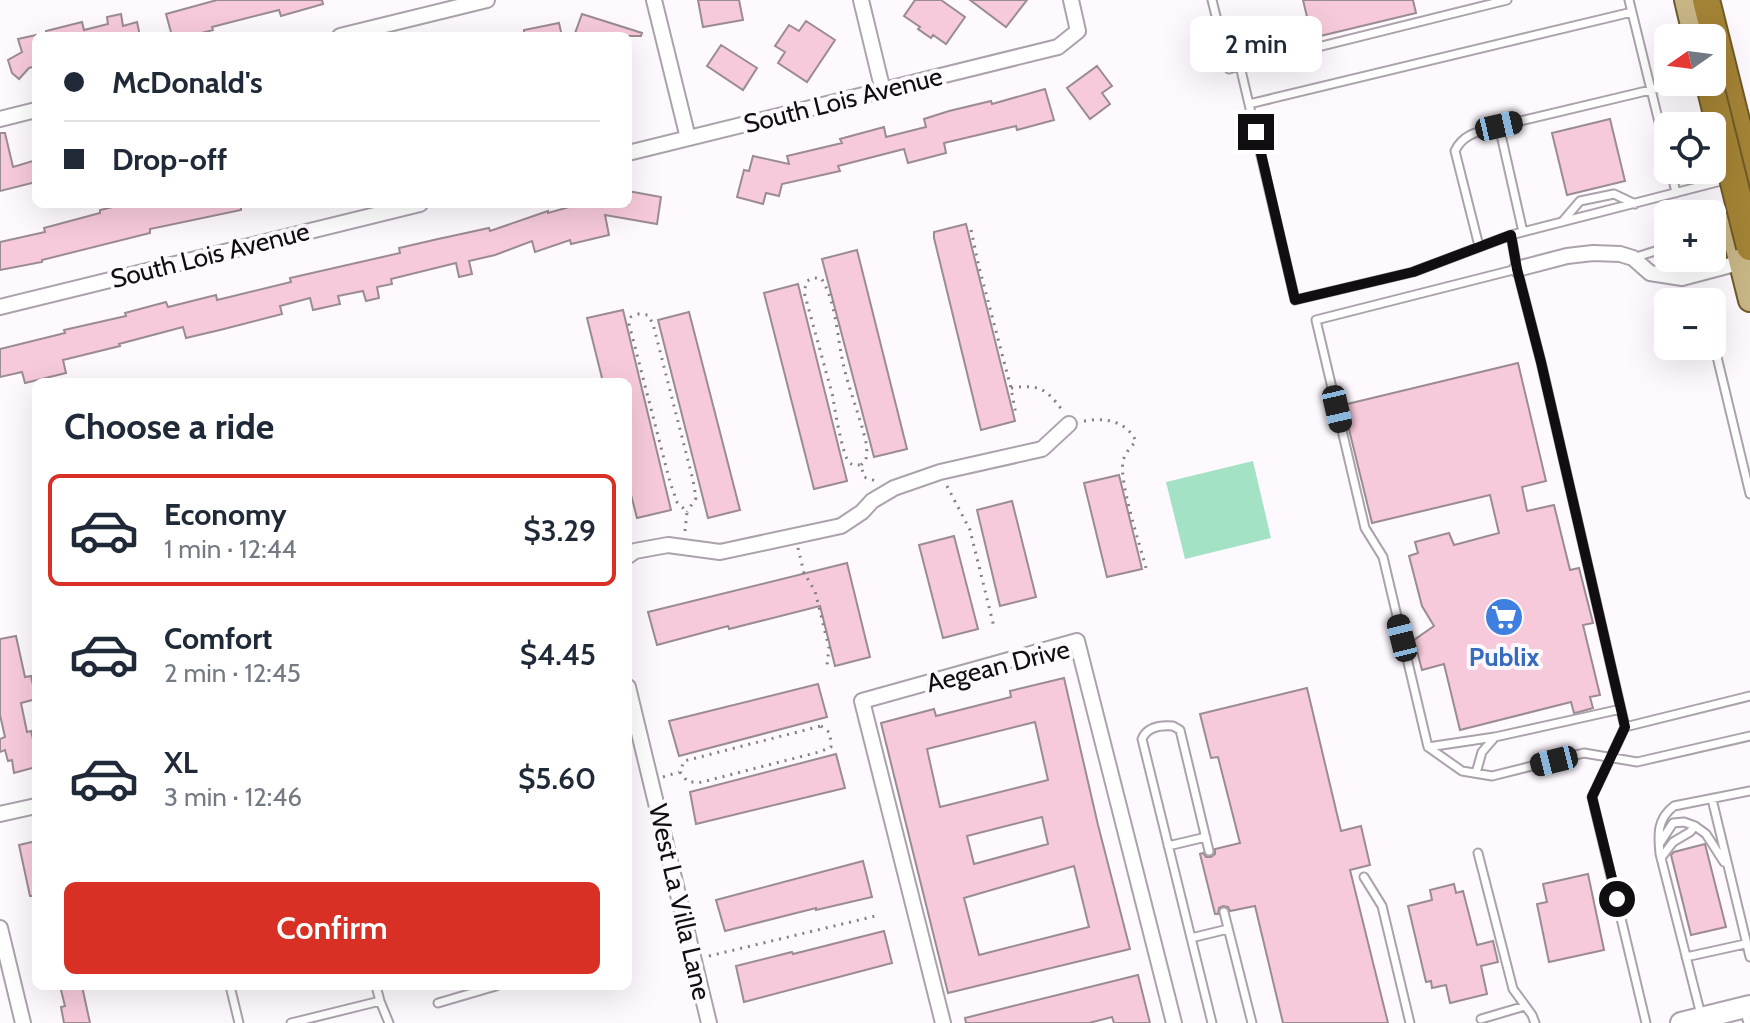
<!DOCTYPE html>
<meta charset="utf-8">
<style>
body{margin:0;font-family:Cabin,sans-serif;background:#f6f6f7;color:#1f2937;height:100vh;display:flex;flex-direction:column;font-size:30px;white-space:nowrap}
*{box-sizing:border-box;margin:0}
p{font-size:26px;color:#747a83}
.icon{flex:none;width:44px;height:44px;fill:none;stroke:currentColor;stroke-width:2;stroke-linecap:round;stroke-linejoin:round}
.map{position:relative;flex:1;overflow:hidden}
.side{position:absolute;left:32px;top:378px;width:600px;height:612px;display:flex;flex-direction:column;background:#fff;border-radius:12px;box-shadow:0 8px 32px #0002}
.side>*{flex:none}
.banner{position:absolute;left:32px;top:32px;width:600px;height:176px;border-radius:12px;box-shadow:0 8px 32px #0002;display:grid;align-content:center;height:176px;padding:0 32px;background:#fff}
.needle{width:52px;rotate:256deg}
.buttons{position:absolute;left:1654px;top:24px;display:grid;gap:16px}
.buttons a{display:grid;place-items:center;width:72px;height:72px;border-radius:12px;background:#fff;box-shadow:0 8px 32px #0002;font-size:40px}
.end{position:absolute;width:36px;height:36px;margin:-18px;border:10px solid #110e12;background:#fff;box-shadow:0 0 0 4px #fff}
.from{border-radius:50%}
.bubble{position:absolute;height:56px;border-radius:12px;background:#fff;box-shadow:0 8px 32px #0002;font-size:26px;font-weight:600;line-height:56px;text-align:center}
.car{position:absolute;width:24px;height:48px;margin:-24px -12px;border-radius:10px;box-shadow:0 0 6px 2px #0007;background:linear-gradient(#222 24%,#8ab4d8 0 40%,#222 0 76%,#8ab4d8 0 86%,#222 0)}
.banner b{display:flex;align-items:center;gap:28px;height:76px;font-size:30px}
.banner b+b{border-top:2px solid #e0e1e3}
.banner i{width:20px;height:20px;background:#1f2937}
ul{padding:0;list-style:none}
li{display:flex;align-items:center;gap:24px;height:112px;margin:0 16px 12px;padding:0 16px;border:4px solid transparent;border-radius:12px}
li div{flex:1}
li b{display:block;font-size:30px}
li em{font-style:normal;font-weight:600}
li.current{border-color:#d93025}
li>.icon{width:72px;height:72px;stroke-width:1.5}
h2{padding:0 32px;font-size:36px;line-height:96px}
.button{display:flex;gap:16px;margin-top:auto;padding:16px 32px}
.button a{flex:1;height:92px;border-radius:12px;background:#d93025;color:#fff;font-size:32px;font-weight:600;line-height:92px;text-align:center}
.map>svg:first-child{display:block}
</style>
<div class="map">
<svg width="1750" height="1023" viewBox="0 0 1750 1023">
<rect width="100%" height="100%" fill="#fef8ff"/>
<path fill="#a4e2c6" d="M1253,461L1271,538L1185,559L1166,482Z"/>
<path fill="#f7cadb" stroke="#9a8c91" stroke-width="2" fill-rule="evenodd" d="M217,0H322L323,4L281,16L279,10L212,27L213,30L190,36H172L166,14Z
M698,0H739L743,20L703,27Z
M915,0H941L965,17L946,44L933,35L931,38L918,29L920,27L904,16Z
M970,0H1027L1006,27Z
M1303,0H1413L1416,13L1312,38Z
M121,14L123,26L137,22L140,36H46V31L82,22L84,30L108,24L107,17Z
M582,14L642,33L641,36H574Z
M806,21L835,40L807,82L778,63L785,52L775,46L789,25L799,31Z
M559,23L562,36H524V30Z
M36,35V66L29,68L19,79L12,73L8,60L22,52L18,39Z
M721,45L757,68L743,90L707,66Z
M1097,66L1112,86L1102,93L1110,104L1090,119L1067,88Z
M1045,89L1054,120L1017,130L1016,126L944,143L946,153L908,163L904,149L838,166L840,171L782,184L779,196L766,193L763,204L737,197L744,170L749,171L753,156L789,164L787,156L842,143L840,139L884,127L886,137L926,127L924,119L949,111L991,101L992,104Z
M1610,119L1625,181L1567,195L1552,133Z
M0,133H5L13,167L36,160V182L0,191Z
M628,191L661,197L657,224L605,215L609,235L571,244L570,240L535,252L532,241L495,255L469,261L472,274L459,277L456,263L391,279L392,284L377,287L379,298L366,301L363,291L338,296L340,304L313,310L310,298L280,306L282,314L224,329L186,338L183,327L119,344L120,346L63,360L66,373L25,383L22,372L0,377V349L65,333L64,330L126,316L125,313L166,302L168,307L216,295L217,300L291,282L290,278L400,253L399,248L438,239L489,228L490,231L548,211V213L580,204H628Z
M125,204H241V210L150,229V233L42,260V262L0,270V242L45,232L44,228L100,213V210Z
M966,224L1015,421L981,430L934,238V232Z
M857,250L907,449L874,457L822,259Z
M798,284L847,481L814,489L764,293Z
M623,310L671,510L637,518L628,483V382H603L587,318Z
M689,312L740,510L708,518L658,320Z
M1518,363L1546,481L1522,487L1527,511L1554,505L1570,570L1579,568L1593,623L1583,625L1600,695L1590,697L1593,708L1579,712L1574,713L1571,702L1460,730L1444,664L1422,670L1414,640L1434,626L1422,606L1409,556L1418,553L1415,542L1449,533L1454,545L1499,533L1490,495L1372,523L1343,405Z
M1119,475L1142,569L1107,577L1084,483Z
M1012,501L1036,597L1000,606L977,510Z
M954,536L978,629L943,638L919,545Z
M847,563L870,657L835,666L820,606L729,629L728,626L657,645L648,612Z
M16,636L25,677L31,676L36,699L21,703L27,732L31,731L36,751V767L14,773L12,760L8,761L5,750L0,752V739L5,737L0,715V639Z
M1064,678L1098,825L1130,949L948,993L881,723L934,709L936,716L1011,697L1010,691ZM1035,722L1048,780L940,807L927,749ZM1042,817L1048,844L974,864L967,836ZM1074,866L1089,927L979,955L964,898Z
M818,684L827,717L679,756L669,721Z
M1307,688L1341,831L1361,826L1370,865L1350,870L1388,1023H1283L1255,906L1230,911L1228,907L1223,906L1219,908L1218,914H1215L1200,854L1203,853L1206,857H1211L1215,854V849L1240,843L1218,757L1211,758L1200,714Z
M836,754L845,788L696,824L690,792Z
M36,841V896H30L19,845Z
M1705,844L1726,927L1691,935L1671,855L1674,852Z
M863,861L872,897L816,910V908L725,931L716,900Z
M1588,874L1604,950L1549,962L1537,904L1547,902L1543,884Z
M1454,884L1456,893L1463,891L1477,945L1493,941L1498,962L1481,966L1487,994L1450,1003L1446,985L1432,988L1431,981L1426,982L1408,906L1432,900L1430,890Z
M884,931L892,963L744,1002L736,966L792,952L793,954Z
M1138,975L1150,1023H1114L1112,1017L1089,1023H966L965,1018Z
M60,986H82L90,1023H64L61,1007L65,1006Z"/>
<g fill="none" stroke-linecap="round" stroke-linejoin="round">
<defs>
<path id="lane" d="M1212,0L1229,69L1507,0
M1629,0L1668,159
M1240,66L1295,300L1413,272L1511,235L1721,181
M1249,104L1632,12
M1499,126L1523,232
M1671,170L1676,193
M1562,222L1580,201L1614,194L1635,204
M1511,235L1517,269L1541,362L1625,727L1592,797L1646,1023
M1479,246L1455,151C1463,133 1481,131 1499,126L1684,82
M1633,258L1668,247
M1517,269L1316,320L1365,528L1383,557L1428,747L1462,771L1492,776L1584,753L1637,762L1750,736
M1712,336L1750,494
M1625,727L1750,696
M1428,747L1495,737L1621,709
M1476,773L1482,752L1495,737
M1712,799L1750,957
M1660,843L1673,823L1684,822L1695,826
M1168,846L1206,837
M1209,851L1180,730L1173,726C1161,725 1147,727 1142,739L1212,1023
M1478,853L1513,989L1532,1015L1535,1023
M1661,858L1673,842L1690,832L1695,826L1706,834L1724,862
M1364,877L1382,906L1410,1023
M1224,912L1252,1023
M1191,938L1228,929
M1686,957L1745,944
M230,986L239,1023
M376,986L380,1001L389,1023
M438,1003L496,986
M1744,1009L1748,1023
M1701,1015L1660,854C1658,834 1657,819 1674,806L1750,791
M1481,1019L1525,1006
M291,1023L380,1001"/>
<path id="street" d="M654,0L688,138
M861,0L883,91
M340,36L487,0
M0,119L36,110
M628,153L1058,47L1078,31L1071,0
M1517,269L1567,256L1593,253L1620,254L1633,258L1650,273L1682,278L1746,261
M0,307L420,204
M628,556L635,551L668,545L720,552L841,526L862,512L872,501L894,488L940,472L1042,449L1069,424
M628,687L709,1023
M0,814L36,806
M0,928L23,1023
M943,1023L862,701L1077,641L1174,1023"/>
<path id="secondary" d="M1681,1023L1750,1006"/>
<path id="primary" d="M1686,0L1695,38
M1731,224L1750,300"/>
<path id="highway" d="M1706,0L1750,177"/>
</defs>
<use href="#lane" stroke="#aba2ac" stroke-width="11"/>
<use href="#street" stroke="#aba2ac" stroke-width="18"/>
<use href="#secondary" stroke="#aba2ac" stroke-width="24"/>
<use href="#primary" stroke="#705a29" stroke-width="26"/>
<use href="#highway" stroke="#705a29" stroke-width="30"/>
<path stroke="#837f84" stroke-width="3" stroke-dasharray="2 6" stroke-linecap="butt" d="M971,230L979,267L1011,388L1016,415
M1011,388C1038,384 1046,388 1062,410
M1084,421C1105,417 1126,421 1136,441C1131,447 1124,454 1123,462C1119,482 1140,545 1146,568
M861,465L866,460L867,447C861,418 849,391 843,363C837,336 836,301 821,278H813L807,281L804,292L833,397C834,407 843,457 849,462C853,466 855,465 861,465L864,477L876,481
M947,486L970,530L994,627
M685,531L687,512L677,502L670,482L629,324L631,317L639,314L648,315L653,324L693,480L696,498L687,512
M798,548L804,573L815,591L829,648L827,665
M821,726L830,733L831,747L819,752L698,783L687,781L680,772L684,761Z
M663,777L679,772
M709,956L880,915"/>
<use href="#lane" stroke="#fff" stroke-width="7"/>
<use href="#street" stroke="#fff" stroke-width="14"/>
<use href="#secondary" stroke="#fff" stroke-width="20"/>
<use href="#primary" stroke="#c8b586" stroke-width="22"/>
<use href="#highway" stroke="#a38335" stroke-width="26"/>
<defs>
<path id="highway-bridge" d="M1709,82L1750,247"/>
</defs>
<use href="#highway-bridge" stroke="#705a29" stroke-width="30" stroke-linecap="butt"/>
<use href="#highway-bridge" stroke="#a38335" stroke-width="26"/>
</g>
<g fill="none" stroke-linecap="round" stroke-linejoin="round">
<path stroke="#110e12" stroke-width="10" d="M1256,132L1295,300L1413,272L1511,235L1517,269L1541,362L1625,727L1592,797L1617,899"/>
</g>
<defs>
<symbol id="supermarket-disc" viewBox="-11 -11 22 22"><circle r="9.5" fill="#3f7fe0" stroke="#fef8ff"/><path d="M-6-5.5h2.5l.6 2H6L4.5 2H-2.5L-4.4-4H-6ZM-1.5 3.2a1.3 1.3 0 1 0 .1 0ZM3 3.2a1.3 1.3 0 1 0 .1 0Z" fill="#fff"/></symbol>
</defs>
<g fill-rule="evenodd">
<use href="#supermarket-disc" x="1482" y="595" width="44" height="44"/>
</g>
<g text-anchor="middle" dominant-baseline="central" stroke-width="8" stroke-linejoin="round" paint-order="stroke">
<g font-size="26" fill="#110e12" stroke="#fef8ff">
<text transform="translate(843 100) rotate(-14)">South Lois Avenue</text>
<text transform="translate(210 255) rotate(-14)">South Lois Avenue</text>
<text transform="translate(998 666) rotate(-14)">Aegean Drive</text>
<text transform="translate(680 902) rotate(77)">West La Villa Lane</text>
</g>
<g font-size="26" font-weight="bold" fill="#366cbe" stroke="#fef8ff">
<text x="1504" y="657">Publix</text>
</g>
</g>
</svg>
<div class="buttons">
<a><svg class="needle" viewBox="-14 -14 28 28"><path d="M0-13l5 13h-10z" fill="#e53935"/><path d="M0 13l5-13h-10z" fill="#747a83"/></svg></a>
<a><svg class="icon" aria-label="locate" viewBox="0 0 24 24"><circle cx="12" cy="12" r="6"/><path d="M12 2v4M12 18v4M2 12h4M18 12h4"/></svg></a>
<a>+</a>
<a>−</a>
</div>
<i class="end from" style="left:1617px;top:899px"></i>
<i class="end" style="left:1256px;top:132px"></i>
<div class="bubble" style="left:1190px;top:16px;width:132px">2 min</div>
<i class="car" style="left:1499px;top:126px;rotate:77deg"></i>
<i class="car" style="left:1337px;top:409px;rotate:167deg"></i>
<i class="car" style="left:1402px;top:638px;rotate:346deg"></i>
<i class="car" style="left:1554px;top:761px;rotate:256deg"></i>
<div class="banner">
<b><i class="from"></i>McDonald's</b>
<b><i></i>Drop-off</b>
</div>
<section class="side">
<h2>Choose a ride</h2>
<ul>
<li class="current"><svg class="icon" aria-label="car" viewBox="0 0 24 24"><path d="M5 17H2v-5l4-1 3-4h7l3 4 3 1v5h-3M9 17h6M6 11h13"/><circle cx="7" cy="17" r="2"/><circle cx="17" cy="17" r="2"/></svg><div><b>Economy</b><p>1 min · 12:44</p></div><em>$3.29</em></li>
<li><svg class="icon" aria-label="car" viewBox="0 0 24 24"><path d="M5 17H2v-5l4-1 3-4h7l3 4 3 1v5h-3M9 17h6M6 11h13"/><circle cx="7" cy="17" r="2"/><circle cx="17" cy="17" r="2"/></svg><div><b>Comfort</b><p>2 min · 12:45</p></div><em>$4.45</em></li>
<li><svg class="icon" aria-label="car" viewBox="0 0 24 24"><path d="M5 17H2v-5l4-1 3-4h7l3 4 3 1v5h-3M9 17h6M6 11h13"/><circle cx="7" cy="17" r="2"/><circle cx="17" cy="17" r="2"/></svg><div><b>XL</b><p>3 min · 12:46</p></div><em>$5.60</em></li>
</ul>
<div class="button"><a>Confirm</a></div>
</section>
</div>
